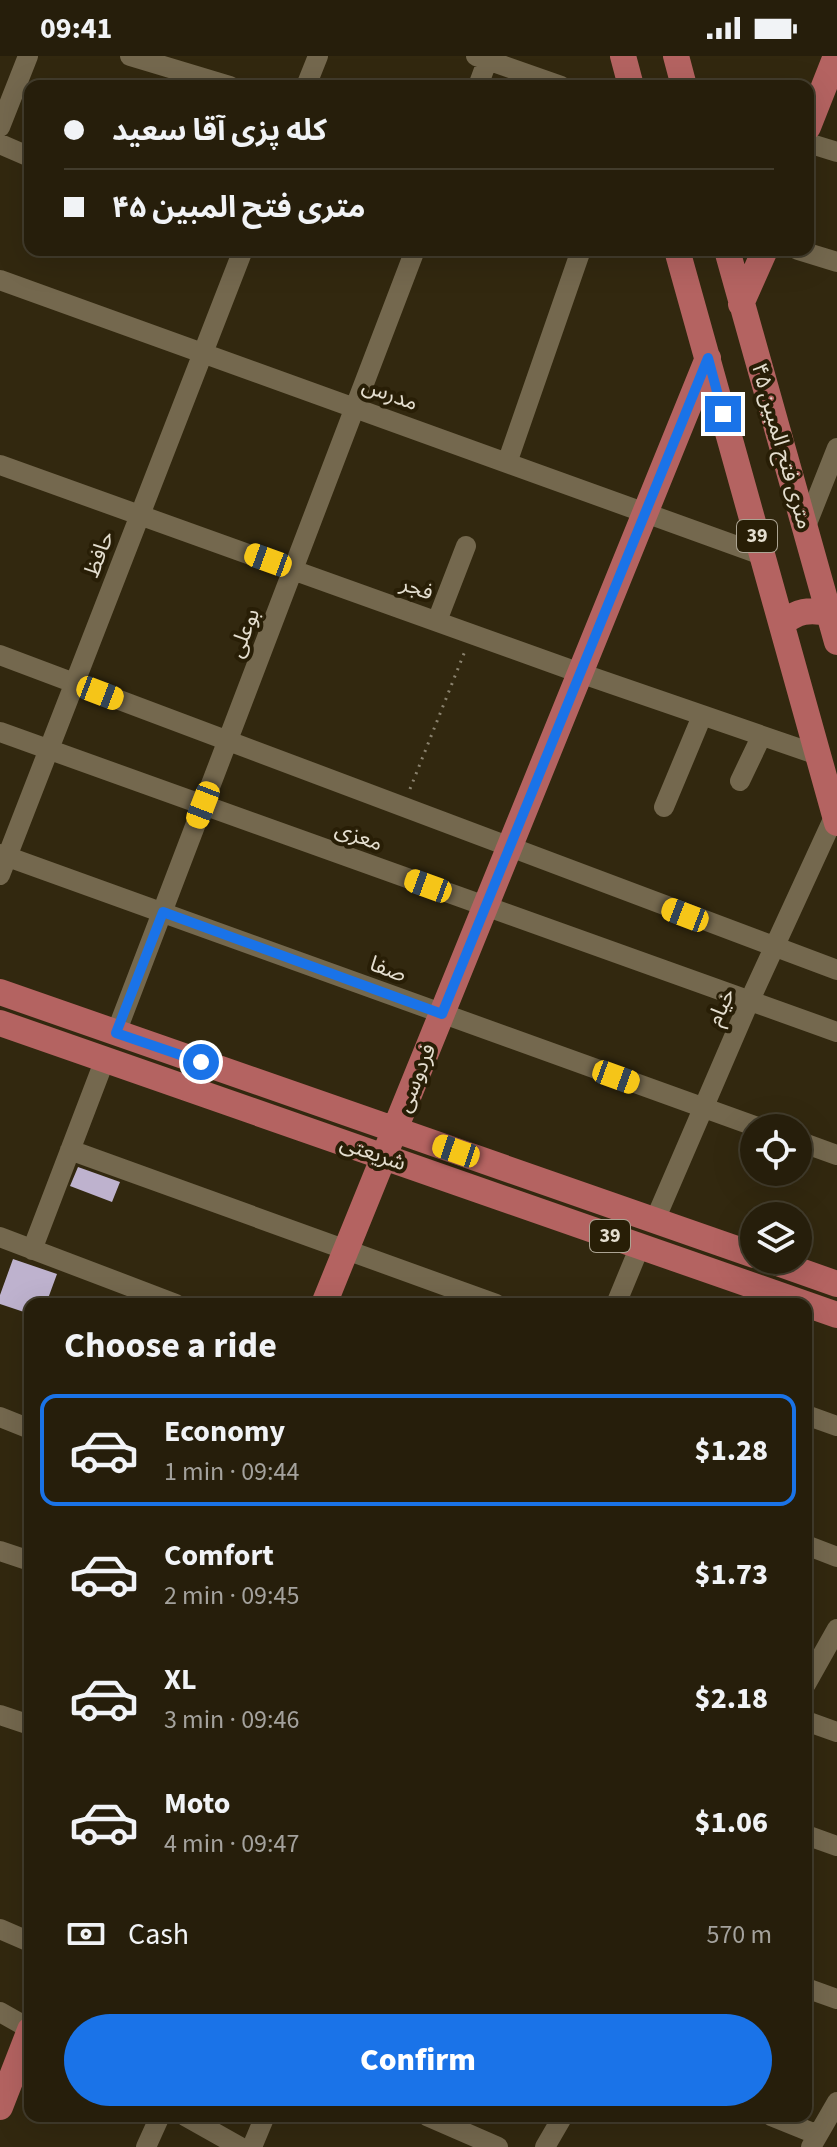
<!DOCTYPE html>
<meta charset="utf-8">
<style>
body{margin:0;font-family:"Source Sans 3","Noto Sans Arabic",sans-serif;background:#2e2714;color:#f1f3f6;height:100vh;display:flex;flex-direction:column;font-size:30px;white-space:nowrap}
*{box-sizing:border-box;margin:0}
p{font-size:26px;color:#a4a29d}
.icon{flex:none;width:44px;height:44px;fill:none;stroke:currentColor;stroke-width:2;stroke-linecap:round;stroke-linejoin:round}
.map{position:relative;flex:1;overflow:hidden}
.details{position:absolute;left:24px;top:1242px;width:788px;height:824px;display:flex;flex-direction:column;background:#261e0b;border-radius:16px;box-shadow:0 8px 32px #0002,0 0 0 2px #423c2c}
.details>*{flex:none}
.guide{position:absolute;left:24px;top:24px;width:790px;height:176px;border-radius:16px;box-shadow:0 8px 32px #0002,0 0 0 2px #423c2c;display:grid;align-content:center;height:176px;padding:0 40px;background:#261e0b}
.fabs{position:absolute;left:740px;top:1058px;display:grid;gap:16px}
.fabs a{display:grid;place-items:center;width:72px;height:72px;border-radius:50%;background:#261e0b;box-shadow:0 8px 32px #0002,0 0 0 2px #423c2c;font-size:40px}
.end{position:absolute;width:36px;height:36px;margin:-18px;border:10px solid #1a73e8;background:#fff;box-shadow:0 0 0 4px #fff}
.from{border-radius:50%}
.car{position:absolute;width:24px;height:48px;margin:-24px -12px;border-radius:10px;box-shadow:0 0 6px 2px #0007;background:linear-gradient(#f5c518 24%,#345 0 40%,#f5c518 0 76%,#345 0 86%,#f5c518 0)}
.guide b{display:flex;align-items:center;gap:28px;height:76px;font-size:30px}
.guide b+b{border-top:2px solid #423c2c}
.guide i{width:20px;height:20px;background:#f1f3f6}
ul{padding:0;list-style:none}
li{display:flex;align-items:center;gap:24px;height:112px;margin:0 16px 12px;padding:0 24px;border:4px solid transparent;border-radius:16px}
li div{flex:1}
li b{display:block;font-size:30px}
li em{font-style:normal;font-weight:800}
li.current{border-color:#1a73e8}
li>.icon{width:72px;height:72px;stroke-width:1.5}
h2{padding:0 40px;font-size:36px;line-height:96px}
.pay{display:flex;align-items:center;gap:20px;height:88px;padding:0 40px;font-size:30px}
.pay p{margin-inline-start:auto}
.primary-button{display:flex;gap:16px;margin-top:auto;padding:16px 40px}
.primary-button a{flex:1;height:92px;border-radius:48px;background:#1a73e8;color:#fff;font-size:32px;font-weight:800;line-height:92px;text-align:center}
.status{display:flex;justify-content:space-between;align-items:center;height:56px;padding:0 40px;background:#261e0b;direction:ltr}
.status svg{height:22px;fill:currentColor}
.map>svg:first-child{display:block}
</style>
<div class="status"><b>09:41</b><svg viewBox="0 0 49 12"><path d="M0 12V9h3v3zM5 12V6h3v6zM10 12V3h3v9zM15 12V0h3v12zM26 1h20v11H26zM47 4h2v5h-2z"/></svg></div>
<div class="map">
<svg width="837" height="2091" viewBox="0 0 837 2091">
<rect width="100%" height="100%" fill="#32280f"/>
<path fill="#beb2ce" d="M78,1111L120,1126L112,1146L70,1130Z
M13,1203L57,1218L46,1248H30V1258L0,1248V1239Z"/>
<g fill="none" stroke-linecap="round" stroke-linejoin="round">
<path stroke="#8a826e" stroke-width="3" stroke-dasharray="2 6" stroke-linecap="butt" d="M410,733L465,595"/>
<path stroke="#74684e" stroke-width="20" d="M130,0L230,30
M476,0L561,30
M306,30L318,0
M478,30L489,0
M0,71L28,0
M808,87L837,96
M0,88L30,101
M798,194L837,206
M0,224L762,499
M507,407L581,194
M0,409L580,617L818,699
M806,470L837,392
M437,565L466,490
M0,599L837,914
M0,676L837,976
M740,725L761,681
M664,751L702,660
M0,798L760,1072
M0,819L243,194
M116,977L415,194
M798,1085L837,1099
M70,1094L496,1248
M655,1164L749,946L835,759
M0,1181L176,1248
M32,1194L105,1003
M616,1248L640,1190
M806,1359L837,1370
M0,1361L30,1373
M806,1489L837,1501
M0,1495L30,1505
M806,1628L837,1573
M0,1659L30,1669
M806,1665L837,1676
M806,1779L837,1790
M0,1873L30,1886
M806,1932L837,1943
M0,1956L30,1973
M185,2060L240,2091
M427,2060L498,2091
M771,2060L818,2079
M146,2091L160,2060
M252,2091L265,2060
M545,2091L563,2060
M811,2091L837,2046"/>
<path stroke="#b46361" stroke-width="26" d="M623,0L631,30
M676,0L684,30
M808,71L836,0
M677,194L837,767
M727,194L837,586
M741,248L765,194
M782,567C798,555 808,553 829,557
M0,936L754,1199
M0,967L837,1259
M769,1204L837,1228
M324,1248L708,302
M0,2051L30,1974"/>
</g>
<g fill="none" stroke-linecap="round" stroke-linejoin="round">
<path stroke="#1a73e8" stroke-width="10" d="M201,1006L116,977L163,856L442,958L708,302L723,358"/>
</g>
<g text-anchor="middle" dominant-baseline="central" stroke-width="8" stroke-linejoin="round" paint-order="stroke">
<g fill="#281e06" stroke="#aca493" stroke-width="2">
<rect x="737" y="464" width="40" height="32" rx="6"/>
<rect x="590" y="1164" width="40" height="32" rx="6"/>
</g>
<g font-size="20" font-weight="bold" fill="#e4decf">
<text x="757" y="480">39</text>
<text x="610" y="1180">39</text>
</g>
<g font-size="22" fill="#e4decf" stroke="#281e06">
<text transform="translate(390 338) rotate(20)">مدرس</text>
<text transform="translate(782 390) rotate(74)">۴۵ متری فتح المبین</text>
<text transform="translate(99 498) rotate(-69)">حافظ</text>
<text transform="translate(417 532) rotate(20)">فجر</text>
<text transform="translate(244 577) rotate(-69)">بوعلی</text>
<text transform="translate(359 780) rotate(20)">معزی</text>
<text transform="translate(388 913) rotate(20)">صفا</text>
<text transform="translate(721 951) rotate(-66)">خیام</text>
<text transform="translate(416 1022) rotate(-68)">فردوسی</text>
<text transform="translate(373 1097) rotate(19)">شریعتی</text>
</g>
</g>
</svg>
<div class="fabs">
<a><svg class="icon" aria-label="locate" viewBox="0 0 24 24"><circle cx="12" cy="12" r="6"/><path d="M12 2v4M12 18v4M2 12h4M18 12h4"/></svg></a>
<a><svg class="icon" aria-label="layers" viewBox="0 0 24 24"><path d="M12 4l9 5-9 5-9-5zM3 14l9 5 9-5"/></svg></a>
</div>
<i class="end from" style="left:201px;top:1006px"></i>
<i class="end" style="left:723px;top:358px"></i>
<i class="car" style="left:268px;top:504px;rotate:290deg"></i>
<i class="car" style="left:100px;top:637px;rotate:111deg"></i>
<i class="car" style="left:203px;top:749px;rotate:201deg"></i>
<i class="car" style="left:428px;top:830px;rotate:290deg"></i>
<i class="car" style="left:685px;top:859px;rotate:291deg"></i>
<i class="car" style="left:616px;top:1021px;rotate:110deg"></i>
<i class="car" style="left:456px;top:1095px;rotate:289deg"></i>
<div class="guide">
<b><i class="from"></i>کله پزی آقا سعید</b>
<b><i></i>۴۵ متری فتح المبین</b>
</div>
<section class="details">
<h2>Choose a ride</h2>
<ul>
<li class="current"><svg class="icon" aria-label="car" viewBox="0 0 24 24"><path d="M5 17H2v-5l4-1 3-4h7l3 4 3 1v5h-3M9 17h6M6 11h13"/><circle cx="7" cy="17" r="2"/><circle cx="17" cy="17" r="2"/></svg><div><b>Economy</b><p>1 min · 09:44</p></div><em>$1.28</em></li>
<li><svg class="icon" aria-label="car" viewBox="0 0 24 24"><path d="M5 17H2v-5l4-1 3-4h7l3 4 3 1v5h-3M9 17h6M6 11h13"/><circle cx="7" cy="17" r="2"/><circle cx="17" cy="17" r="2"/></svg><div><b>Comfort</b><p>2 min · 09:45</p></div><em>$1.73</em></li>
<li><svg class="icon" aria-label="car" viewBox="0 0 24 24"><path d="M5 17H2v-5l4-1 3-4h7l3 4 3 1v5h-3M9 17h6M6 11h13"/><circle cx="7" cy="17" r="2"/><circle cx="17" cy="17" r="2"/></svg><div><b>XL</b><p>3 min · 09:46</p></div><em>$2.18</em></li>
<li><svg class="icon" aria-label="car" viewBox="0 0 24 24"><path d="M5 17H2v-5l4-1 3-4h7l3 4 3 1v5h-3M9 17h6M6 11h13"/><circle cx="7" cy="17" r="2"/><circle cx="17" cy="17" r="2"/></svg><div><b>Moto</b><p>4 min · 09:47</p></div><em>$1.06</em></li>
</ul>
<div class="pay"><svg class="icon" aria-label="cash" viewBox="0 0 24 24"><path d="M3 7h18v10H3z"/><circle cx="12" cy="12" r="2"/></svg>Cash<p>570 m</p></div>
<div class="primary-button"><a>Confirm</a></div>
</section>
</div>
